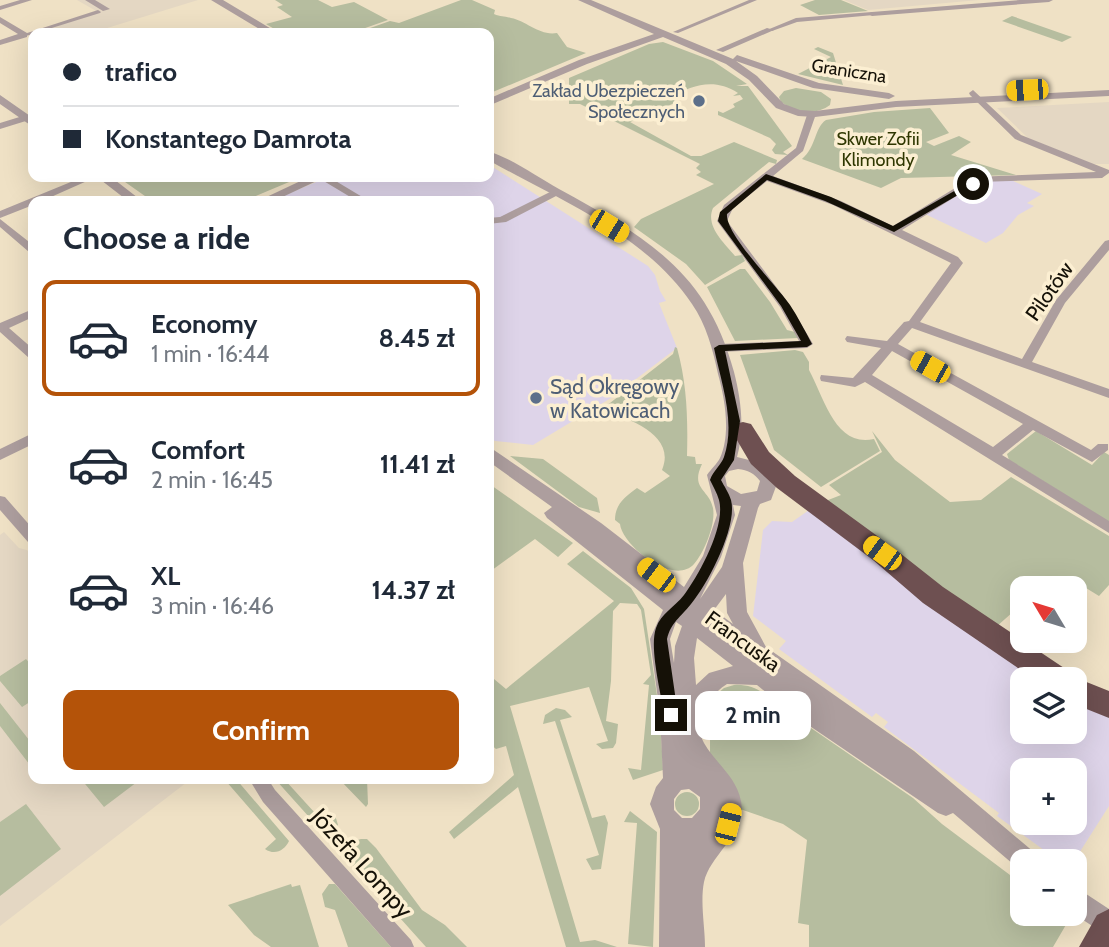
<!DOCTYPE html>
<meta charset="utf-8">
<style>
body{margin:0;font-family:Cabin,sans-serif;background:#f6f6f7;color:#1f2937;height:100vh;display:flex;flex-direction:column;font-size:26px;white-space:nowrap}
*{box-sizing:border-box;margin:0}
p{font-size:23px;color:#747a83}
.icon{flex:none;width:38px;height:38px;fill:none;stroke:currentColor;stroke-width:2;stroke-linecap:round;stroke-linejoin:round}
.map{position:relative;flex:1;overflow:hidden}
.details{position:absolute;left:28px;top:196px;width:466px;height:588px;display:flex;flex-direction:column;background:#fff;border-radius:14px;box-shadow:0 7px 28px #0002}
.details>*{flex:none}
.top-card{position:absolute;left:28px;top:28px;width:466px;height:154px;border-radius:14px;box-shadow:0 7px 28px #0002;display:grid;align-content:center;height:154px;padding:0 35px;background:#fff}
.needle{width:46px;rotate:308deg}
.fabs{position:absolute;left:1010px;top:576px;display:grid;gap:14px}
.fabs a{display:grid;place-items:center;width:77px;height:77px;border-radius:14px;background:#fff;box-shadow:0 7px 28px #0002;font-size:35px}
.end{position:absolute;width:32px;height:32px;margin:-16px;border:9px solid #151107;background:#fff;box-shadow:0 0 0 4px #fff}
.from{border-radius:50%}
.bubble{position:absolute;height:49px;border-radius:14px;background:#fff;box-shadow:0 7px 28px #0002;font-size:23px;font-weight:800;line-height:49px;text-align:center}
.car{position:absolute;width:21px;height:42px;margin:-21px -10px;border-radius:9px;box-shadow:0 0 5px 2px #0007;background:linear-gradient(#f5c518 24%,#345 0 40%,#f5c518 0 76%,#345 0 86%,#f5c518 0)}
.top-card b{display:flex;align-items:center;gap:24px;height:66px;font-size:26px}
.top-card b+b{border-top:2px solid #e0e1e3}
.top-card i{width:18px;height:18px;background:#1f2937}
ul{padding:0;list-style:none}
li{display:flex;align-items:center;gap:21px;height:116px;margin:0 14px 10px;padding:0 21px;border:4px solid transparent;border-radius:14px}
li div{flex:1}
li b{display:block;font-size:26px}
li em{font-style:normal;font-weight:800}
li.active{border-color:#b45309}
li>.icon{width:63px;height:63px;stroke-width:1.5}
h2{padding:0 35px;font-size:32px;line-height:84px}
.action{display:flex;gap:14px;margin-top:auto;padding:14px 35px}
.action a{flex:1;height:80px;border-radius:14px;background:#b45309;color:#fff;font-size:28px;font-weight:800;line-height:80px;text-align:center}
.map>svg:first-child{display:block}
</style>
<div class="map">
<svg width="1109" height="947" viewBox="0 0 1109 947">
<rect width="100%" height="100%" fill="#efe1c5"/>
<path fill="#ded4e9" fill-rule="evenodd" d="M488,164L648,266L655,275L660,291L666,301L659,303L677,348L611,398L533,445L495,441L488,436V201H271L328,177H488Z
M1011,180L1042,194L1027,203L1034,206L1018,215L1003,233L986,243L925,214L981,181Z
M812,508L1043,679H1022V732H1074L1075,698L1109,715V806L1074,861H1059L997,816L999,813L884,727L888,722L876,713L872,717L779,649L786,641L753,616L763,530L772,521L792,522ZM1022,770H1074V822H1022Z"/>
<path fill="#e4d7c3" d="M77,0H198L91,33H35L98,12Z
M844,0H979L868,10Z
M1109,102V164H1093L1028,138L997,108Z
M4,532L19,548L27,550L33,557V779H191L0,926V535Z"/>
<path fill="#b6bd9f" d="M275,0H318L332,7L354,2L388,20L351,33H281L266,24L292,17L277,7L283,5Z
M461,0H472L495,10L494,14C501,17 504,16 511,18C527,21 539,36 557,33L567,47L586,53L488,94V33H356L390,21L399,23Z
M815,0H841L868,11L819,15L800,5Z
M1012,16L1066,35L1072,37L1062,42L1002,21Z
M663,42L713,61L747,84L736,86H748L792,146L783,152L788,155L775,154L772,150L776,144L770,138L718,115V111L723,113L735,107L733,104L743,99L740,95L733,96L738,93C715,78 693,84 670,98L677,102L630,122L691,156H701L734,142L777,160L776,164L769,162L713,208C705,226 724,243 735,256L742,255L745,261L705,285L686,264L634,227L641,219L714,184L696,175L701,172L696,168L700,164L580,104H569V78L649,44Z
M818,47L833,53L843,85L798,74L831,57L814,49Z
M796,88L821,92L831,99L830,105C816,116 795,112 781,102L779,97L784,91Z
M930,108L949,133L926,142L934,146L959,136L971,142L951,155L1016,175L901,178L881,188L802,159C817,146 814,128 826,120L874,112Z
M118,177H301L244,201H152Z
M740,269H745L770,302L787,330L795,332L798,338L735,341L707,287Z
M675,347L677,348C687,384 688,418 687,456L695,457L696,464H702C690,489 709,489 713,508C716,524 704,553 694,564C673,587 622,545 620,524L615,520C615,504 625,497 637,488L645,493L670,476L662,470C677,434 627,418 601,410L673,354Z
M795,350L803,352L809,362V370C824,397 835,448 874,439L880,451L821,487L774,450L740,355Z
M872,431L895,460L950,502L981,500L1011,477L1109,536V585L1099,596L1086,588L1075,599L1074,588H1051L1043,583L1038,588H1022V604L996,627L823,502L841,495L829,485L882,452Z
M1036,431L1092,465L1104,452L1109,455V522L1009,460L1007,454Z
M510,456L543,459L597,498L600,513L579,507Z
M488,483L573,543L558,557L535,539L488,573Z
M583,551L631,588L644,609L660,715L663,770L633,780L628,768L641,770L649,685L643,684L651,675L641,610L637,604L620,603L613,611L611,681L606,721L618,724L616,743L613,748L602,749L596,744L608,741L589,687L510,706L580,942L595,940L617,947H566L518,787L454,839L449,832L514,775L506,746L496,749L488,742V674L506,689L614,601L567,564Z
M26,659L33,667V700L22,707L0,681V676Z
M734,685C758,683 775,702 792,715C753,704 747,732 710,734L712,698L724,688Z
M0,703L33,745V769L0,726Z
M556,708L565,710L572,717L560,720L592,818L605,815L608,823L601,869L592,870L586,859L599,855L555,721L543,724L545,715Z
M769,715L795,717L913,798L942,824L1022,884V914H1057L1067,923L1053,947H809V925L798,923L807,840L783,824L740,809L710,753V740L735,735Z
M81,779H141L104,807Z
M236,779L289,841C285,850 275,856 265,849L276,839L225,780Z
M275,779H284L325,824L335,815L338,825L327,837Z
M339,779H367L368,804L366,807Z
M675 804a12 12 0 1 1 24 0a12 12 0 1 1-24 0Z
M26,804L61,849L0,896V822Z
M630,811L657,832L653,947L628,944L637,823L624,822Z
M361,839H367L376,848L422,910L445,925L467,947H426L340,851L350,842Z
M291,884L292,887L300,885L319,947H271L254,935L228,905Z
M329,884H335L391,947H348L335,910L325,907L322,894Z"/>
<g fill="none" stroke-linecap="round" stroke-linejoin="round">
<path fill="#ad9e9e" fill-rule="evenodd" d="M749,0H757L678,33L673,32Z
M98,10L101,12L100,13L26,36L21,35Z
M872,12L875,14L874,15L797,22L772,31L767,30L796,18Z"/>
<path fill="#ad9e9e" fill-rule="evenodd" d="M20,0H32L0,10V6Z
M85,0H95L110,9L103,11Z
M1020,0H1053L1049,2L872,16L868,14L872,12Z
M0,17L27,33V37L0,45V40L18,34L0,23Z
M767,28L774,30L723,52L716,50Z
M973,90L1021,135L1109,170V173L1102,178L979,182L902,230L958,257L963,263L920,322L1022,359L1056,300L1105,241L1109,240V250L1065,303L1032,362L1109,389V398L912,328L898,344L1091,450L1098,444H1108V450L1092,462L1033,430L1002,455L1109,521V533L865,382L855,387L821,381L820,378L821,375L853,378L881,348L847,342L845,339L847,336L887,341L904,322L909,321L951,263L833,205L767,181L733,208L727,221L789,304L813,344L807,348L719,352L713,348L719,344L799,341L780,307L717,221L724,205L796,148L808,112L816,114L803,151L773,176L841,201L893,226L973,177L1096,172L1015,139L970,95L969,93ZM892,351L1023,424L993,447L872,375Z
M26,115L29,116V120L0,129V123Z
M83,177H96L42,201H33V205L0,218V211Z
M317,177H329L369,201H357Z
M554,190L559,193L558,195L506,222L488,224V218L500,217Z
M0,219L33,245V253L29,252L0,227Z
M33,309V317L9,328L33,349V359L29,358L0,332V323Z
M33,433V444L0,460V449Z
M0,496L5,497L33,529V543L28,542L0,510Z
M249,779H268L275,790L411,940L414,947H391L263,802Z"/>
<path fill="#ad9e9e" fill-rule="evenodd" d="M211,0H223L278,33H266Z
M578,0H591L733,59L737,55L819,83L889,93L895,96L889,99L813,88L736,61L757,76L784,104L800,110L815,111L896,101L1109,90V96L896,107L815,117L798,116L776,108L749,80L726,64L663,37L587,64L488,106V99L579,60L654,34Z
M0,95L33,118V127L0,104Z
M488,151C513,159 537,177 559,189C646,237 707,271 734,372C741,399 745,429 737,457L765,464L778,481L771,500L760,504L758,508L743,563L747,612L766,647L914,751L1035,853L1039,861H1022V871L1019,869L953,813L946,816L938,813L795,716L757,685L727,684C709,695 692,722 704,743C716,764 736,776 741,801C747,834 710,854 704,882C700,902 705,927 705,947H659L660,829L650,804L656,787L663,778L660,715L650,639L663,610L547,518L544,513L552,507L488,461V446L601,523L684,587L703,556L717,515L707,475C711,469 717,464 720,458C731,434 725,399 718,374C713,350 706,324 692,304C646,235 558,199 488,160ZM738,469C748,470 754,473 760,481L757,491L741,494L727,486L725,476L729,471ZM733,505L741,506L722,567L700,599L721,557L735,515ZM726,594L727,613L733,624L714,610ZM676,622L682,626L675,646L674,663L670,639ZM697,638L733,666L709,673L696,685L694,658ZM689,789L700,797V809L692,818H682L674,810V799L681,790Z
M97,177H111L142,201H128Z
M309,177H325L274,201H258Z
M1074,886L1109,909V937L1074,914Z"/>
<path fill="#6e5051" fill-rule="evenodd" d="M743,422L751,424L769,452L795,476L891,546L943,587L1067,670L1071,678L1074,677L1109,691V718L1074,704V679H1034L923,603L873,560L777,488L751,464L731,430L735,424Z
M1109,909V947H1079L1097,915Z"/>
</g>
<path fill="#151107" d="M766,174L831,197L893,226L970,182L977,184L894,232L825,201L767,180L727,214C725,234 777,286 790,305C798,317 805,331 812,344L807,347L725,351L740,421L734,460L721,480C724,486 729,493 731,500C738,526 708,584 691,604C681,617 671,622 667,639L678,715L671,721L664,715C661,692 649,648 656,628C661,613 675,607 684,595C699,575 726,526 719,500C717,493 713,486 710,480C713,471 721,465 724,457C736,422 721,382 714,348L719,345L801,341L781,306L718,221L720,212Z"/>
<g fill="#5c6f8a" stroke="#fcefd2" stroke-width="2.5">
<circle cx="699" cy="101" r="7"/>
<circle cx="536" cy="398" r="7"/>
</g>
<g text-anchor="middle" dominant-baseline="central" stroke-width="7" stroke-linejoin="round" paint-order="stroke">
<g font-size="18" fill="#151107" stroke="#fcefd2">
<text transform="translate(849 71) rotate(9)">Graniczna</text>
</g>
<g font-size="18" fill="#4e5e75" stroke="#fcefd2" text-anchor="end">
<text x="685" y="91">Zakład Ubezpieczeń<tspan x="685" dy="21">Społecznych</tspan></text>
</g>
<g font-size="18" fill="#2f3700" stroke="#fcefd2">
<text x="878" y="139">Skwer Zofii<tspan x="878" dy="21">Klimondy</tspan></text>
</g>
<g font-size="21" fill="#151107" stroke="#fcefd2">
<text transform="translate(1049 291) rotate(-55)">Pilotów</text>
<text transform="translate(743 641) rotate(36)">Francuska</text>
</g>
<g font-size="21" fill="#4e5e75" stroke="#fcefd2" text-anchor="start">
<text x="550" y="386">Sąd Okręgowy<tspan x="550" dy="24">w Katowicach</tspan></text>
</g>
<g font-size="24" fill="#151107" stroke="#fcefd2">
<text transform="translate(362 863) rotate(48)">Józefa Lompy</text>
</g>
</g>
</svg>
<div class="fabs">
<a><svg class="needle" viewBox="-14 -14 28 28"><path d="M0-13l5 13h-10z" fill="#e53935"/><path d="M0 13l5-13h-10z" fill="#747a83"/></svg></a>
<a><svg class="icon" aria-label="layers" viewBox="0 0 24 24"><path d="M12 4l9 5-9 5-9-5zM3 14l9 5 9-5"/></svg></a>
<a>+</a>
<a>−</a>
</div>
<i class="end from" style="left:973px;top:184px"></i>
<i class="end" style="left:671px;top:715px"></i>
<div class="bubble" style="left:695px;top:691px;width:116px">2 min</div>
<i class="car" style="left:1027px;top:90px;rotate:267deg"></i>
<i class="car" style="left:609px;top:226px;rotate:121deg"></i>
<i class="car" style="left:930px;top:367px;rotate:299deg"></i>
<i class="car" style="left:882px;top:553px;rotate:306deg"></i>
<i class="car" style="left:656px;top:575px;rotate:307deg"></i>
<i class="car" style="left:728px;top:824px;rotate:14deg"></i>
<div class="top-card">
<b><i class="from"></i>trafico</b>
<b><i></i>Konstantego Damrota</b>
</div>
<section class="details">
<h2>Choose a ride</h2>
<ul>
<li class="active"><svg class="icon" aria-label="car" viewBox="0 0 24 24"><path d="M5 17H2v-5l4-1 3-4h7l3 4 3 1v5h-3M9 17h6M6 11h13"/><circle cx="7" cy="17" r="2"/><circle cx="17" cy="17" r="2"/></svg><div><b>Economy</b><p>1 min · 16:44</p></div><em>8.45 zł</em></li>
<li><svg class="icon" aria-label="car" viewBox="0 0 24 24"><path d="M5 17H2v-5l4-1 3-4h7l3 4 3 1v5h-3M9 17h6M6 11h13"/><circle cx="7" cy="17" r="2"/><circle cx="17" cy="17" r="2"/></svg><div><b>Comfort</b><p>2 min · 16:45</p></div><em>11.41 zł</em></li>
<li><svg class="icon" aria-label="car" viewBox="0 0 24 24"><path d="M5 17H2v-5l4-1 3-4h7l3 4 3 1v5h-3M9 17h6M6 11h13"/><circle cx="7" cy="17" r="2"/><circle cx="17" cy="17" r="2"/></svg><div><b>XL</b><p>3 min · 16:46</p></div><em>14.37 zł</em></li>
</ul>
<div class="action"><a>Confirm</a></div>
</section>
</div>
